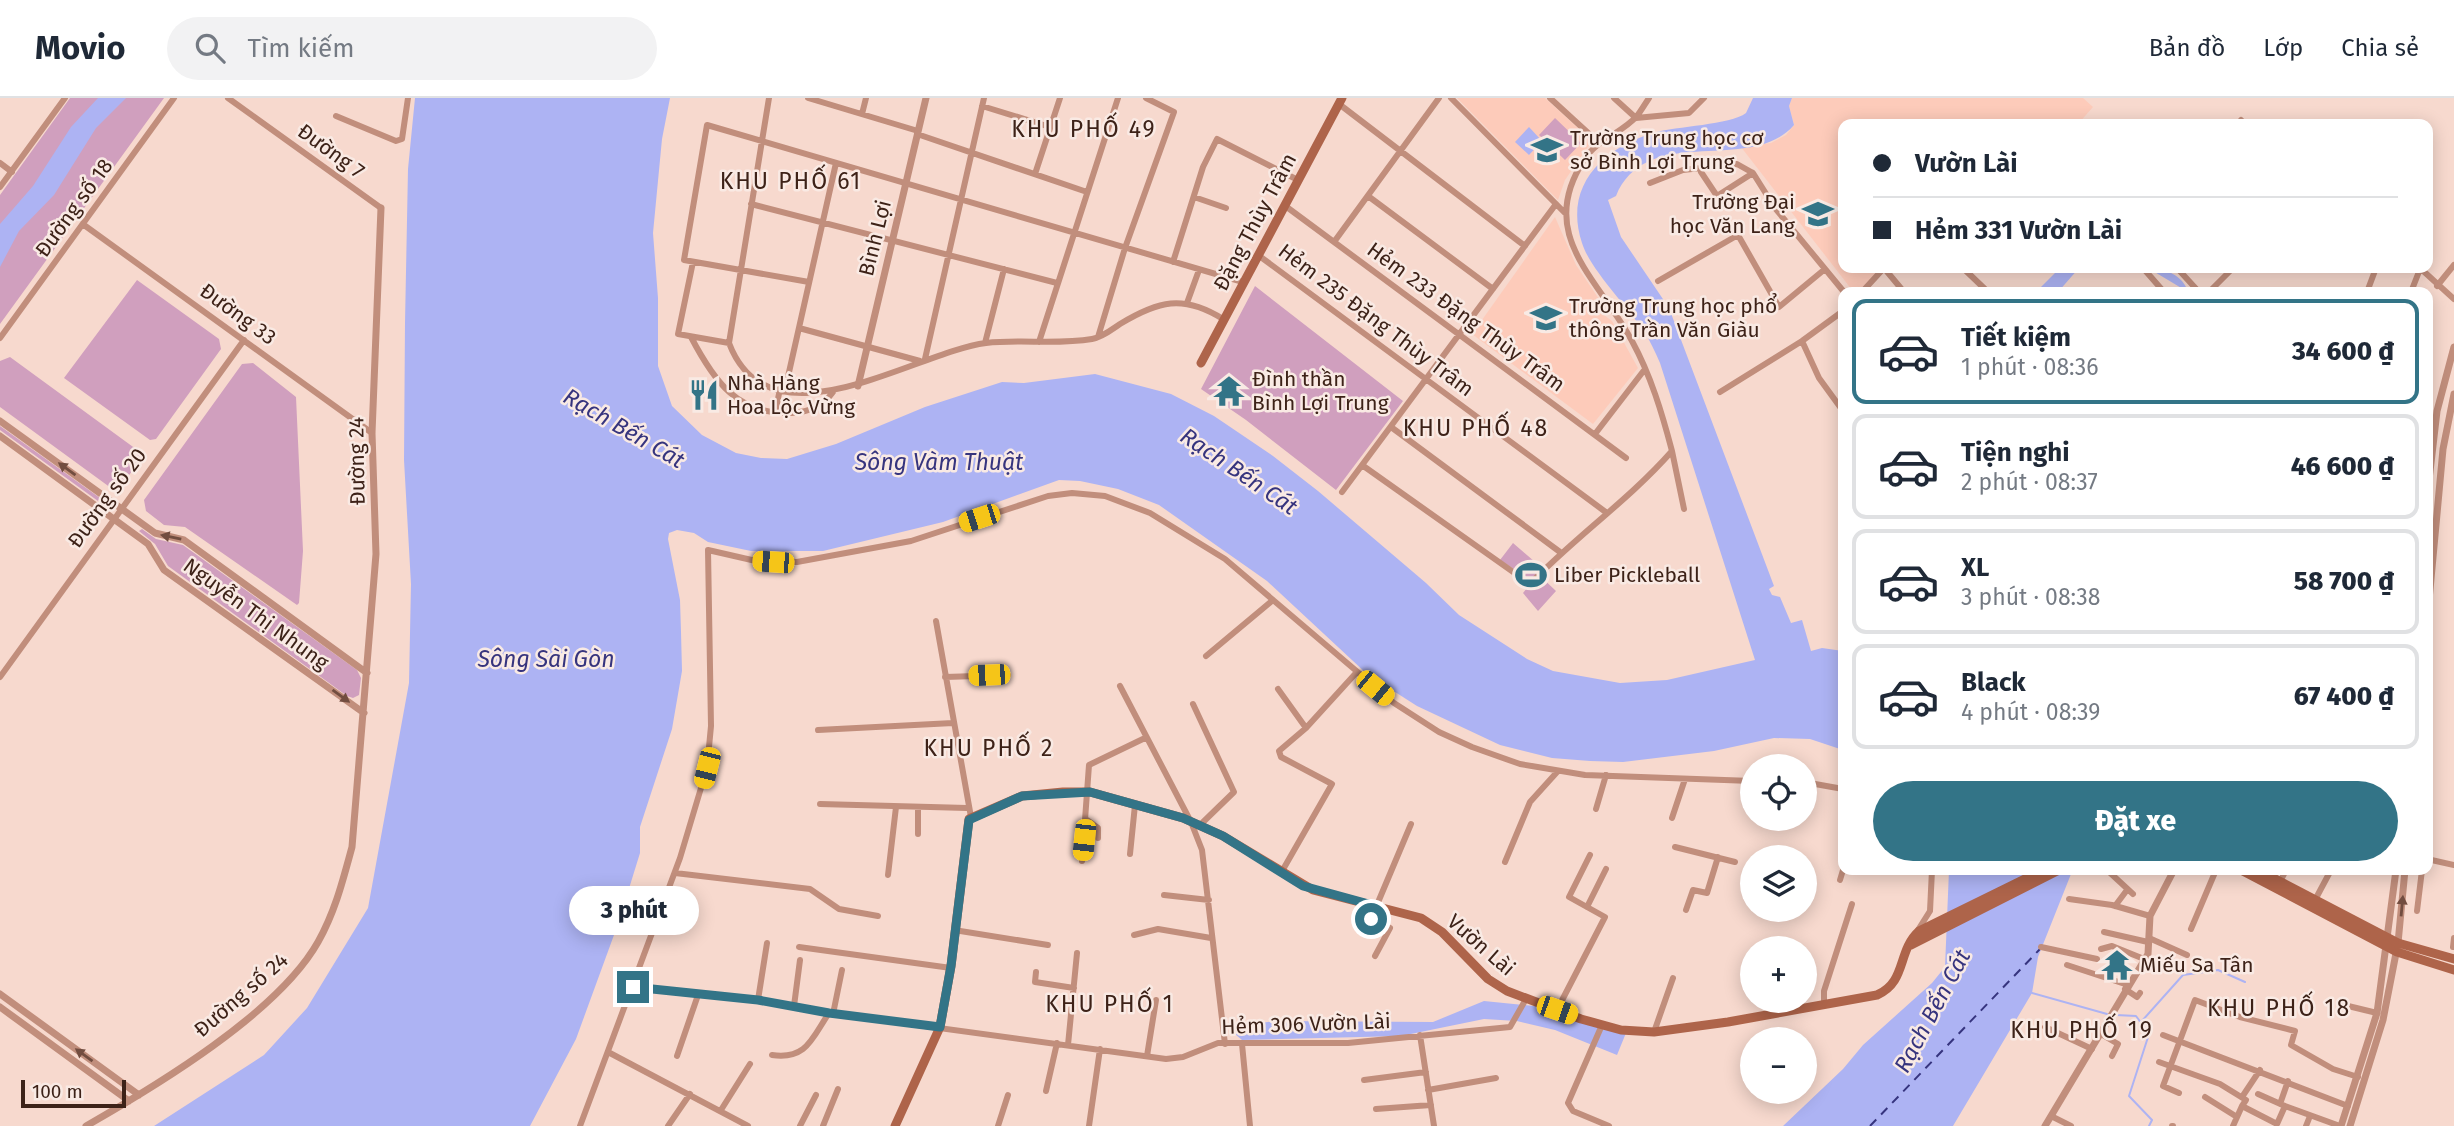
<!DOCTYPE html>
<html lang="vi">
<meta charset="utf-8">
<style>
body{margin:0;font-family:"Fira Sans",sans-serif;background:#f2f2f3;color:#1f2937;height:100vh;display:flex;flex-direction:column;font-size:26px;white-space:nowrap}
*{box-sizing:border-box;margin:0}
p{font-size:23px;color:#747a83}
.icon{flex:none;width:38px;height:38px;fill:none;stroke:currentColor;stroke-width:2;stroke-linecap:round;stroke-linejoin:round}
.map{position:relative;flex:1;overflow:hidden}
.drawer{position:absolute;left:1838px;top:189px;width:595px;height:588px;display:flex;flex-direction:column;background:#fff;border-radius:14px;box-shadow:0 4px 18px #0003}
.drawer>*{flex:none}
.hud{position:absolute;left:1838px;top:21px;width:595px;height:154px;border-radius:14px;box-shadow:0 4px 18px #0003;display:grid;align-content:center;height:154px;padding:0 35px;background:#fff}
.tools{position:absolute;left:1740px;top:656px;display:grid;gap:14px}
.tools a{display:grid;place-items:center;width:77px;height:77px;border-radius:50%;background:#fff;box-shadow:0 4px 18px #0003;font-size:35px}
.scale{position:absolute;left:21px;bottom:18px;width:105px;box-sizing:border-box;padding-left:7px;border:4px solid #3d2218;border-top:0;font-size:19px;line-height:24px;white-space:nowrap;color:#3d2218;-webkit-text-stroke:5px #f9eae4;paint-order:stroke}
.end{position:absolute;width:32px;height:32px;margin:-16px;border:9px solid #337487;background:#fff;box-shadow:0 0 0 4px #fff}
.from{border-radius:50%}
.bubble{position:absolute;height:49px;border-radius:24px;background:#fff;box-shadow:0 4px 18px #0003;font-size:23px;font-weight:800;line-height:49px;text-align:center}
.car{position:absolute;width:21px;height:42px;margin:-21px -10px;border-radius:9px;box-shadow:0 0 5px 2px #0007;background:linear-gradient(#f5c518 24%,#345 0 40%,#f5c518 0 76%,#345 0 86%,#f5c518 0)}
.hud b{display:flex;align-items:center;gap:24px;height:66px;font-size:26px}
.hud b+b{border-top:2px solid #e0e1e3}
.hud i{width:18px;height:18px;background:#1f2937}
ul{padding:12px 0 0;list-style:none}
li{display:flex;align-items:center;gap:21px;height:105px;margin:0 14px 10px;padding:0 21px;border:4px solid #e0e1e3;border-radius:14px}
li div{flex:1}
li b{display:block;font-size:26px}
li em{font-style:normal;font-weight:800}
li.current{border-color:#337487}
li>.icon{width:63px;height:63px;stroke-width:1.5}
.button{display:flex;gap:14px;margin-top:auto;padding:14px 35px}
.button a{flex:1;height:80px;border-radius:42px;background:#337487;color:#fff;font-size:28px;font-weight:800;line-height:80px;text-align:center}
header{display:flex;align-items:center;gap:42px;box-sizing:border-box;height:98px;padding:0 35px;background:#fff;border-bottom:2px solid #e0e1e3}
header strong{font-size:33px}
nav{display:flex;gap:38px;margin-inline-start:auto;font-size:24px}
.search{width:490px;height:63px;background:#f2f2f3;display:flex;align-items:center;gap:18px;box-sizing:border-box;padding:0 24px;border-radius:38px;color:#747a83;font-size:26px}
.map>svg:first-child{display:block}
</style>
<header>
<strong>Movio</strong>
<div class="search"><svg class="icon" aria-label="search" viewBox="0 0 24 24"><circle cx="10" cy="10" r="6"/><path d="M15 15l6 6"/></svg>Tìm kiếm</div>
<nav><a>Bản đồ</a><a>Lớp</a><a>Chia sẻ</a></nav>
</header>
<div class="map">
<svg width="2454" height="1028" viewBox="0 0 2454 1028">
<rect width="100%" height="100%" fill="#f7d9ce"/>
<path fill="#fdcbba" d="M1457,0H1545L1592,43L1565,82L1558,102Z
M1792,0H2083L2093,9L2078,26H1843V170H1880L1859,194L1852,192L1741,49L1771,45L1786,37L1794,27L1789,8Z
M1555,119L1576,167L1601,204L1596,211L1612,223L1638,270L1593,326L1472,236Z"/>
<path fill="#d09fbe" d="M70,0H164L0,226V97Z
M1555,20L1581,45L1565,62L1539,37Z
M137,182L219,241L221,251L156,341L150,342L64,280Z
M1255,188L1403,303L1336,392L1246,322L1201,291Z
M10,259L140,354L141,361L121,388L111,390L0,309V263Z
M253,265L296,299L303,453L299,505L297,507L185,429L164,427L146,413L144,402L242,266Z
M0,328L100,400L98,403L0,332Z
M142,431L156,441L183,447L357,572L361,580L359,597L353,600L347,598L168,468L155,446L139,433Z
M1513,445L1542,470L1536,474L1556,493L1538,513L1523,495L1530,486L1528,480L1500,462Z"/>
<path fill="#adb3f3" d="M98,0H126L96,30L54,97L19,133L0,169V126L33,88L71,29Z
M415,0H670L662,41L653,135L658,200V268L672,308L702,337L736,355L761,360L787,361L836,346L925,309L1002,284L1024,285L1095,276L1171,296L1214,318L1273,358L1318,393L1426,485L1459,517L1527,561L1553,573L1620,585L1667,582L1755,562L1660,265C1655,254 1650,242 1643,232C1627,208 1590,171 1582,145C1563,88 1603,50 1653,35C1677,28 1730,27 1746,15L1753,0H1792L1789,8L1794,27C1750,78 1648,23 1616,98L1608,102L1621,139L1669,210L1774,488L1769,491L1772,497L1780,499L1791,525L1802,522L1811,553L1822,550L1843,553V652L1810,641L1774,640L1714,653L1623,664L1590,663L1552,660L1500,647L1417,608L1367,576L1267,483L1159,407L1118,391L1080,383L1059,382L943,424L823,453H751L708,444L694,435L677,432L669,435L668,441L680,502L681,534L682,573L672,631L640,729V755L618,826L576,941L530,1028H154L264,957L307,910L368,810L409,585L411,486L404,362L405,225L408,71Z
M1529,29L1542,43L1529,57L1515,44Z
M2060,170H2079L2058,194H2036Z
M2148,170C2165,170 2183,177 2188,194Z
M1949,772H2076L2071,776L2038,859L2032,895L1953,1028H1783L1843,971L1863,947L1932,885L1945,869Z
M1484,903L1544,909L1626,935L1617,957L1555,932L1517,923L1484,921L1401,938L1242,942L1235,936L1244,927L1276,923L1433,924Z"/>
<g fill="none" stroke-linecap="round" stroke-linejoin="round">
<path stroke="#adb3f3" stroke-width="2" d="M2032,895L2107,916
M2116,917L2136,918L2149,936L2129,998L2152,1022L2149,1028
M2141,924L2183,877L2218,872L2245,884"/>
<path stroke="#36347e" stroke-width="2" stroke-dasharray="9 7" stroke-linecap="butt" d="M1870,1028L2041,850"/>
<path stroke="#c18e7c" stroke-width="6" d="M228,0L381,110
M808,0L918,33
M1451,0L1565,115
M1550,0L1598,44
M1614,0L1636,20
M1339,6L1525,148
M982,8L1050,29
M862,16L866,0
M336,18L396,43L402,41L408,0
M1636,20L1689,15L1704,0
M2241,22L2245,26
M917,36L1087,94
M0,65L12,74
M1701,74L1717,98L1753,75
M1035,76L1060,0
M1650,85L1683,72L1737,66L1753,75L1775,110L1844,194
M0,89L65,0
M1368,98L1493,191
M1194,99L1226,110
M751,106L1057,185
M1284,107L1626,360
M84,127L372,335
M1334,144L1439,0
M1258,157L1607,415
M693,164L678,236L729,245
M1173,164L1203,69L1217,41L1298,82
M1884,170L1904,194
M1963,170L1988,194
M2143,170L2164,194
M2177,170L2199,194
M2420,170L2454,201
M1658,183L1738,137L1779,209L1825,171
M809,184L684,162L707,27L1243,184
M2437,188L2454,167
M1862,194L1884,170
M2209,194L2233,170
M2367,194L2376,170
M2411,194L2420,171
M1187,205L1199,172
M799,230L920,263
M691,239C714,283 737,317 792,315C809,314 823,308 833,294
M1098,239L1125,150L1174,14L1146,0
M0,240L174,0
M1802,243L1819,280L1843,313
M1039,244L1118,0
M729,245C770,353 915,254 986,245C1021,241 1057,247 1092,241C1103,239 1111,232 1120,226C1158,203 1183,196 1223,221
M729,245L769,0
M985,245L1004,171
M925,261L984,0
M785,292L836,65
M1720,294L1802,243L1843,213
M775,315L780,291
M1391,329L1560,454
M1595,336L1645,271
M1672,353L1684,411
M1362,367L1530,486C1575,439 1629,402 1672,353C1662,315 1651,278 1632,243C1599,181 1535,137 1584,62C1597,41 1621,36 1637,18C1641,13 1645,6 1649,0
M1342,394L1556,106
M936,523L971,719
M1206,558L1273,502
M0,579L244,242
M945,579L1008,577
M1120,588L1191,724L1202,752L1225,946
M1278,591L1306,630
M1193,606L1234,694L1199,728
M818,632L953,625
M1804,684L1843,691
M820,706L967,710
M918,709V736
M1596,711L1606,677
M1672,720L1685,681
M1087,722L1098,730V740
M1675,749L1735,764
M1130,756L1135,707
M2427,761L2454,767
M1082,763L1089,667L1145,640
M1505,764L1530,704L1558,673
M2107,772L2133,796
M2362,772H2367
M675,775L810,791L839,811L878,818
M1281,775L1332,686L1281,659L1279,653L1306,630L1356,575
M888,777L896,709
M1840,782L1843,772
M2280,784L2286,772
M1164,797L1209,802
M2069,801L2112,807L2150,818
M2315,802L2331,772
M2115,808L2127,792
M1587,809L1606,771
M1686,812L1693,792L1707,795L1718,759
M2417,813L2422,772
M2191,831L2216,772
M954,832L1048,847
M1918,832L1930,813L1932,772
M2104,834L2148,844
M1134,837L1158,831L1211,840
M2149,840L2187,857
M799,849L951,870
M2041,849L2097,861
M2453,849L2454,840
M2101,851L2112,848L2144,861
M1375,858L1390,830L1371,821L1411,726
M2067,867L2128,887
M1036,874L1035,884L1074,890
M633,889L758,902L829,915L1166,961L1183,959L1218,945H1348L1510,929L1526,901
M2125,891L2137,899L2140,895
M758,902L767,845
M1824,907V893L1852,806
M2344,907L2377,915
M794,908L800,862
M1557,912L1605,819L1569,799L1590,757
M833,916L842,872
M1602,927L1568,1005L1573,1013L1609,1028
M2045,929L2092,951
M1654,934L1673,880
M2101,936L2118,946L2112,958
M1420,937L1434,1028
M2163,937L2348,1008
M1242,946L1250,1028
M1068,947L1077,855
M608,954L748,1028
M772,957C807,962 812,940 829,915
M677,958L698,897
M1147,958L1156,902
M2159,964L2220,986L2246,1002L2242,1008L2277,1026L2285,1008L2340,1028
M1364,982L1426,974
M1428,992L1496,980
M1046,993L1057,945
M2179,995L2163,988L2195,902L2240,919L2295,933L2291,947L2333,971L2358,979
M2258,996L2285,1008
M2205,999L2237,1019
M2242,999L2260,972
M2280,1006L2288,983
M1376,1011L1431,1007
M721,1012L750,966
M2051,1018L2071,1028
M580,1028L680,760L707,670L711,628L708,452L756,463L797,464L911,443L1048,398L1072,395L1105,398L1150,415L1225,461L1394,605L1439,634L1472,649L1520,666L1585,677L1752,683
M668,1028L690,996
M800,1028L816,997
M823,1028L838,991
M998,1028L1008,997
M1089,1028L1100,951
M2172,1028H2173
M2233,1028L2242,1008
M2306,1028L2310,1018"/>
<path stroke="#c18e7c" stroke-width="7" d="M858,288L926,0
M0,323L155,435L184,442L367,575
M0,338L148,446L164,472L364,615
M2427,399L2437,313L2454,249
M2427,524L2443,351L2454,296
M0,896L139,997
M0,909L129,1003
M86,1028C156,988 278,915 318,844C335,814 343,782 352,749L376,456L372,335L381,110
M2045,1028L2148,856L2150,818L2174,772
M2341,1028L2377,915L2396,772
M2350,1028L2383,922L2398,845L2405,772"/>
<path stroke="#ae644a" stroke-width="9" d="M1201,265L1342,0
M2241,772L2397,854L2454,872
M2258,772L2398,845L2454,861
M1911,847L2059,772
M895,1028L940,929L951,868L969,721L1022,698L1063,694H1090L1183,720L1223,738L1313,792L1421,820L1442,834L1488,881L1507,893L1581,921L1621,932L1654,934L1728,924L1877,897C1907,884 1897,853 1919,833L2043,772"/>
</g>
<defs><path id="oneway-solid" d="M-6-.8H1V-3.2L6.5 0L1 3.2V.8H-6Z" transform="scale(1.75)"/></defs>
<g fill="#724d40">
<use href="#oneway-solid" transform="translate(67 371) rotate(-144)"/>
<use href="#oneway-solid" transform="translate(171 439) rotate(-168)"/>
<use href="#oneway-solid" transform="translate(341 598) rotate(36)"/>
<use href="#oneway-solid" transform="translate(2402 808) rotate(-85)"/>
<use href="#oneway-solid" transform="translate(84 957) rotate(-144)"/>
</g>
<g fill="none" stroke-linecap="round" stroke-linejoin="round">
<path stroke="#337487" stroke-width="9" d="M633,889L758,902L829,915L940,929L951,868L969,722L1022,698L1090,694L1183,720L1223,738L1303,788L1376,808L1371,821"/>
</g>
<defs>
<symbol id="school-bare" viewBox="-9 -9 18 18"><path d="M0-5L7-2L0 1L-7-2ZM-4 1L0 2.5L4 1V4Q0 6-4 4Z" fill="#337487" stroke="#f9eae4" stroke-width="2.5" paint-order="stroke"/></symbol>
<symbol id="university-bare" viewBox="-9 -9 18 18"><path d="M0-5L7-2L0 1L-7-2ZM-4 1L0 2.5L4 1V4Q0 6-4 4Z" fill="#337487" stroke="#f9eae4" stroke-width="2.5" paint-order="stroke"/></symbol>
<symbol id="temple-bare" viewBox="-9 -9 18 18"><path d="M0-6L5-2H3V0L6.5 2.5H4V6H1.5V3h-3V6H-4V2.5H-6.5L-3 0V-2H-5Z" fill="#337487" stroke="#f9eae4" stroke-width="2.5" paint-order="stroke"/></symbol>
<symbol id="restaurant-bare" viewBox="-9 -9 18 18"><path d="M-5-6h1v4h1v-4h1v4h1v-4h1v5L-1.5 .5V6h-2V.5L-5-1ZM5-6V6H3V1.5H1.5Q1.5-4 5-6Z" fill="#337487" stroke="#f9eae4" stroke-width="2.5" paint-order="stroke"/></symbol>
<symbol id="stadium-bare" viewBox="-9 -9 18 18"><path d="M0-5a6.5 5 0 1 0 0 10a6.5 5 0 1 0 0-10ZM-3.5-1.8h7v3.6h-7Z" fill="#337487" stroke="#f9eae4" stroke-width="2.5" paint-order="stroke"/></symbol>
</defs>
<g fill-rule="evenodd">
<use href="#school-bare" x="1525" y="30" width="44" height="44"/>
<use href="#university-bare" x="1796" y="94" width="44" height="44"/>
<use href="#school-bare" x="1524" y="198" width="44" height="44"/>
<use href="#temple-bare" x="1207" y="271" width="44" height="44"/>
<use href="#restaurant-bare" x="682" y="275" width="44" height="44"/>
<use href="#stadium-bare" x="1509" y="455" width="44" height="44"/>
<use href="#temple-bare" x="2095" y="845" width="44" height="44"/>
</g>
<g text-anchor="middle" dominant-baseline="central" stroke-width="5" stroke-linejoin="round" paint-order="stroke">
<g font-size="21" fill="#3d2218" stroke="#f9eae4" text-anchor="start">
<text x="1570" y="40">Trường Trung học cơ<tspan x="1570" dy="24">sở Bình Lợi Trung</tspan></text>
<text x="1795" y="104" text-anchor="end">Trường Đại<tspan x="1795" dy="24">học Văn Lang</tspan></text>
<text x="1569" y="208">Trường Trung học phổ<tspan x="1569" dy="24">thông Trần Văn Giàu</tspan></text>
<text x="1252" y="281">Đình thần<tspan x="1252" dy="24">Bình Lợi Trung</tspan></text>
<text x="727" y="285">Nhà Hàng<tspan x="727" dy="24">Hoa Lộc Vừng</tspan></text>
<text x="1554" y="477">Liber Pickleball</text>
<text x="2140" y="867">Miếu Sa Tân</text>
</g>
<g font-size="21" fill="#3d2218" stroke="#f9eae4">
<text transform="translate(331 53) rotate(36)">Đường 7</text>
<text transform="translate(74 110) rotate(-54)">Đường số 18</text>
<text transform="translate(1255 124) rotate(-62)">Đặng Thùy Trâm</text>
<text transform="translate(875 140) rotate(-76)">Bình Lợi</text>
<text transform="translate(238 216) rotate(36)">Đường 33</text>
<text transform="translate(1466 219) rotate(36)">Hẻm 233 Đặng Thùy Trâm</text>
<text transform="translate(1376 222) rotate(37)">Hẻm 235 Đặng Thùy Trâm</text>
<text transform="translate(357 363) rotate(-91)">Đường 24</text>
<text transform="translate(107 400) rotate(-54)">Đường số 20</text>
<text transform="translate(256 516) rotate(36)">Nguyễn Thị Nhung</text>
<text transform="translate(1481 847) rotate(41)">Vườn Lài</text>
<text transform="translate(241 897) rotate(-41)">Đường số 24</text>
<text transform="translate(1306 926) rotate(-2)">Hẻm 306 Vườn Lài</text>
</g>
<g font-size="23" letter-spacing="2" fill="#3d2218" stroke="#f9eae4">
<text x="1084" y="31">KHU PHỐ 49</text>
<text x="791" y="83">KHU PHỐ 61</text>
<text x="1476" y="330">KHU PHỐ 48</text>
<text x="989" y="650">KHU PHỐ 2</text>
<text x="1110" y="906">KHU PHỐ 1</text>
<text x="2279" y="910">KHU PHỐ 18</text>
<text x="2082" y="932">KHU PHỐ 19</text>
</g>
<g font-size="23" font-style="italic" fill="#36347e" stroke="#f9eae4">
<text transform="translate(624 330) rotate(30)">Rạch Bến Cát</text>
<text x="939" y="364">Sông Vàm Thuật</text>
<text transform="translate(1239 373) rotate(34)">Rạch Bến Cát</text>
<text x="546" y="561">Sông Sài Gòn</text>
<text transform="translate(1932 913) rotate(-62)">Rạch Bến Cát</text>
</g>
</g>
</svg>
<div class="tools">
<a><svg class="icon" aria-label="locate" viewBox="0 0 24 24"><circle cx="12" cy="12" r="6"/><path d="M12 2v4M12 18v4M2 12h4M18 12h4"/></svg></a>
<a><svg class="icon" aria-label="layers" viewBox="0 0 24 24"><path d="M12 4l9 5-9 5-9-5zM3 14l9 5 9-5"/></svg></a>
<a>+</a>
<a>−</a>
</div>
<div class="scale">100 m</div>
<i class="end from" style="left:1371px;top:821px"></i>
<i class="end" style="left:633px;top:889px"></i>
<div class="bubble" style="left:569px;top:788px;width:130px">3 phút</div>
<i class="car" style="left:979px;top:420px;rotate:252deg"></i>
<i class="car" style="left:773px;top:464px;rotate:274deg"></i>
<i class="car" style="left:989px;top:577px;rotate:268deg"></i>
<i class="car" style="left:1375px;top:590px;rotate:129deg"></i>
<i class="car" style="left:707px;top:670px;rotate:194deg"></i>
<i class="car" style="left:1084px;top:742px;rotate:186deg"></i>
<i class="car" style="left:1557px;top:912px;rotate:109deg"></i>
<div class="hud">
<b><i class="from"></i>Vườn Lài</b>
<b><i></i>Hẻm 331 Vườn Lài</b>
</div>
<section class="drawer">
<ul>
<li class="current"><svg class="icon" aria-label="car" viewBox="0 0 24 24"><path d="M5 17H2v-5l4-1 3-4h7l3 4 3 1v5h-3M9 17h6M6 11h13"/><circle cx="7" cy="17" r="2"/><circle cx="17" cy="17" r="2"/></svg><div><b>Tiết kiệm</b><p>1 phút · 08:36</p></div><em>34 600 ₫</em></li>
<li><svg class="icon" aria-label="car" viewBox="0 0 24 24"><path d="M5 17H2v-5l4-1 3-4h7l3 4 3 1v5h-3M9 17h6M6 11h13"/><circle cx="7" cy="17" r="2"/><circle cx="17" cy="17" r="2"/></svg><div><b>Tiện nghi</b><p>2 phút · 08:37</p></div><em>46 600 ₫</em></li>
<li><svg class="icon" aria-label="car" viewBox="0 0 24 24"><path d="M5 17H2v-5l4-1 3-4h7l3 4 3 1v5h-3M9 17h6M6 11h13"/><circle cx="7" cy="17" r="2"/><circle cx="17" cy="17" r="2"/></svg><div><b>XL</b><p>3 phút · 08:38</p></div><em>58 700 ₫</em></li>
<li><svg class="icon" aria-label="car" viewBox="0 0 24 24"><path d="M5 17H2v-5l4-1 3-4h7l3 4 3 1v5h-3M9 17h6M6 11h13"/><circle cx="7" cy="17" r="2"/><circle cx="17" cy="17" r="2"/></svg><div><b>Black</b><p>4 phút · 08:39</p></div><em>67 400 ₫</em></li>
</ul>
<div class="button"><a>Đặt xe</a></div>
</section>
</div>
